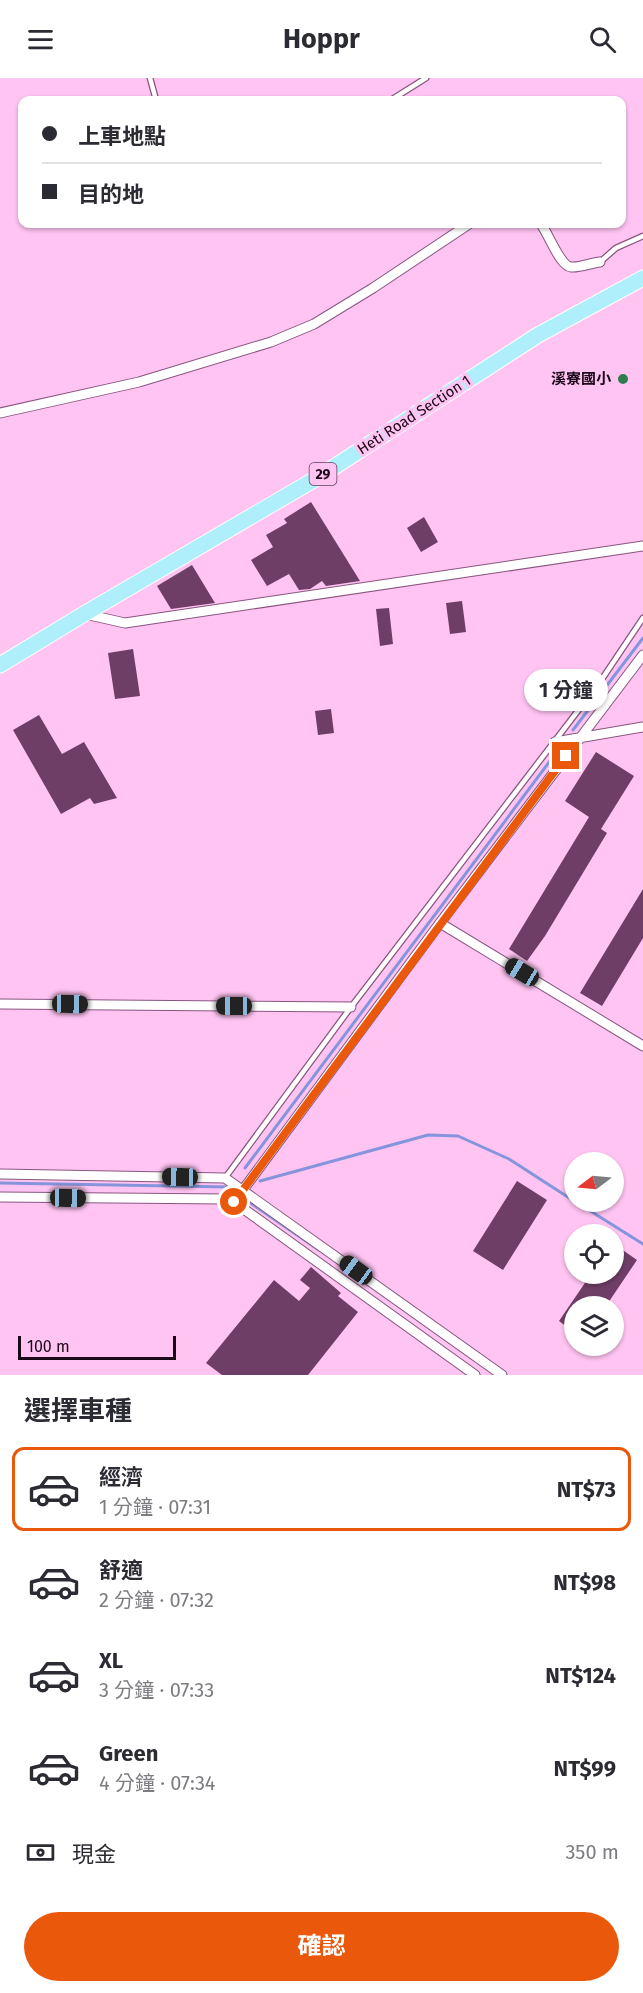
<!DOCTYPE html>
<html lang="zh-TW">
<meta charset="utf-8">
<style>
body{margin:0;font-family:"Fira Sans","Noto Sans TC",sans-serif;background:#f7f7f7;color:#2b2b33;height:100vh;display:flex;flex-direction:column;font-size:22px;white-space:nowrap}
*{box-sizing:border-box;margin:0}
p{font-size:20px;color:#7c7c81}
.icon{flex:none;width:33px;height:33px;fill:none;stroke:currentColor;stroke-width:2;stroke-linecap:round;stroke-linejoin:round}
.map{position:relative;height:1297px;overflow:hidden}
.sheet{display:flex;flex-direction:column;background:#fff;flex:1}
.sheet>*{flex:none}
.top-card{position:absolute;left:18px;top:18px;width:608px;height:132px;border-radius:12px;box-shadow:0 2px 4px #0004;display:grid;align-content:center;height:132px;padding:0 24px;background:#fff}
.needle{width:39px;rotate:254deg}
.buttons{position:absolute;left:564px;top:1074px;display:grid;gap:12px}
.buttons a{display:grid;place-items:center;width:60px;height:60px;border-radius:50%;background:#fff;box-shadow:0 2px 4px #0004;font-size:30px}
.scale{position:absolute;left:18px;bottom:15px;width:158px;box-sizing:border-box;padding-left:6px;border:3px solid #1b0818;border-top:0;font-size:16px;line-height:21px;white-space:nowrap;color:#1b0818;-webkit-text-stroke:4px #ffc4f2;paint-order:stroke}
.end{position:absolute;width:27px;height:27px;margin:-14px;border:8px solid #ea580c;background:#fff;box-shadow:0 0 0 3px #fff}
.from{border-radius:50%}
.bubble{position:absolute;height:42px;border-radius:21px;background:#fff;box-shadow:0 2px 4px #0004;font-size:20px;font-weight:700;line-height:42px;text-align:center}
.car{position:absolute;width:18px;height:36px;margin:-18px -9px;border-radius:8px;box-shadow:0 0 4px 2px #0007;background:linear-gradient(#222 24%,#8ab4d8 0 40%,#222 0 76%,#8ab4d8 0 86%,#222 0)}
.top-card b{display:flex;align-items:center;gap:21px;height:57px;font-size:22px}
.top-card b+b{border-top:2px solid #e1e1e2}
.top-card i{width:15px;height:15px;background:#2b2b33}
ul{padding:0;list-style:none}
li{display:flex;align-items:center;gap:18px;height:84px;margin:0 12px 9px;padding:0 12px;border:3px solid transparent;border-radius:12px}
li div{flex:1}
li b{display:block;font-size:22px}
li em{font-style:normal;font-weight:700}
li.on{border-color:#ea580c}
li>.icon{width:54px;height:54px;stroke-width:1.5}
h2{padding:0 24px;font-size:27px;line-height:72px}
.pay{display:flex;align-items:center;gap:15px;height:66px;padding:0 24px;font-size:22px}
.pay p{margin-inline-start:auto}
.primary-button{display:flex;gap:12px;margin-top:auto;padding:12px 24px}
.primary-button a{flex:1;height:69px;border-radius:36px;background:#ea580c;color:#fff;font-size:24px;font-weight:700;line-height:69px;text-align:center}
header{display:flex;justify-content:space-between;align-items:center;height:78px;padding:0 24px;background:#fff;font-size:27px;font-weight:700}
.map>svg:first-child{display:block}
</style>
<header><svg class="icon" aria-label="menu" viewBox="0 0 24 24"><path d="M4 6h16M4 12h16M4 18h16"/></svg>Hoppr<svg class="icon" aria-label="search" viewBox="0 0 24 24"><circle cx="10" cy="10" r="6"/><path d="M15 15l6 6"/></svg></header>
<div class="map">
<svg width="643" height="1297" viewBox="0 0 643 1297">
<rect width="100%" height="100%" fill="#ffc4f2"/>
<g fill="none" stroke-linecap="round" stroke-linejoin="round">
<path stroke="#8595dc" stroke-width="3" d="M573,652L643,560
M245,1090L556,675
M260,1103L428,1057L458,1058L509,1081L574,1123
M0,1105L230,1109
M249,1124L319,1172
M576,1124L643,1166"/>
</g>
<path fill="#6f3e67" d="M311,424L360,503L326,508L322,503L310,511L299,512L289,496L267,508L251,482L273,469L266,457L287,445L284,441Z
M424,439L438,464L421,474L407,450Z
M192,487L215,525L171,531L157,508Z
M462,523L466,554L450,556L446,525Z
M389,530L393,566L380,568L376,531Z
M133,571L140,618L115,621L108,575Z
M331,631L334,655L318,657L315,633Z
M39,637L62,676L84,664L117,720L94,726L90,720L61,736L13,652Z
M596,674L634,698L601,751L607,755L545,858L527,883L509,871L589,739L565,723Z
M643,811V860L602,928L580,915Z
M517,1103L547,1122L503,1192L473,1173Z
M614,1166L637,1182L606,1228H574V1254L559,1243L591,1196H614Z
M311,1189L341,1215L338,1218L358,1234L308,1297H222L206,1285L274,1202L299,1223L310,1210L300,1202Z"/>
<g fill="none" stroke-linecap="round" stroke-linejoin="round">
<defs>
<path id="service" d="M150,0L156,22
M391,22L426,0
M600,184L616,170L643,158
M225,1100L351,929L600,604L643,540"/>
<path id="minor" d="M541,146C548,155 560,188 571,189C579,190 591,185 600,184
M0,335L139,304L271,264L314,246L373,210L469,146
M85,536L125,545L643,468
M555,664L643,649
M440,845L643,968
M0,926L351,929
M0,1096L225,1100L502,1297
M0,1119L225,1121L234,1124L475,1297
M234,1124L440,845L643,577"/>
<path id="primary" d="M0,587L84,536L317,400L538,257L643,200"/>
</defs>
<use href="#service" stroke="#89557f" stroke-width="7"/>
<use href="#minor" stroke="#89557f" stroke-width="11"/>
<use href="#primary" stroke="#fff" stroke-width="17"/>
<use href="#service" stroke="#fff" stroke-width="4.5"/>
<use href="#minor" stroke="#fff" stroke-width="9"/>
<use href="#primary" stroke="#afeefb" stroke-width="15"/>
</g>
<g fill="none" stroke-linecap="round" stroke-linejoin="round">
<path stroke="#ea580c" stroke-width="8" d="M234,1124L566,678"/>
</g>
<circle fill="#2d7d4d" stroke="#ffc4f2" stroke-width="2" cx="623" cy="301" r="6"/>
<g text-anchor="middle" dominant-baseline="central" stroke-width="6" stroke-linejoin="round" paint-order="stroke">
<rect fill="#ffc4f2" stroke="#5f4059" stroke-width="1.5" x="309.5" y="385" width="27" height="22" rx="4.5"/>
<g font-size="14" font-weight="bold" fill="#1b0818">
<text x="323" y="396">29</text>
</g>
<g font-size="15" font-weight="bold" fill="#1b0818" stroke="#ffc4f2" text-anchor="end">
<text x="611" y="301">溪寮國小</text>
</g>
<g font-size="15" fill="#1b0818" stroke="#ffc4f2">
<text transform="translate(414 337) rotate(-33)">Heti Road Section 1</text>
</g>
</g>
</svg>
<div class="buttons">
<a><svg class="needle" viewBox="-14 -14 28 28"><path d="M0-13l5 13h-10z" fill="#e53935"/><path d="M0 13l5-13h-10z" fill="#7c7c81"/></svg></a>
<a><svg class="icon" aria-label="locate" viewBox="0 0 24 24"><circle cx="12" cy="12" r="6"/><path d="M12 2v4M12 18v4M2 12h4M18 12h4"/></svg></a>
<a><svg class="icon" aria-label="layers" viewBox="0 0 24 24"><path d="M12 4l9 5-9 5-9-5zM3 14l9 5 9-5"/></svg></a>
</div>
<div class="scale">100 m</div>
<i class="end from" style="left:234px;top:1124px"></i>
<i class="end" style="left:566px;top:678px"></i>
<div class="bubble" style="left:524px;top:591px;width:84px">1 分鐘</div>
<i class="car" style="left:522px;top:894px;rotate:301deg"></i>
<i class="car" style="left:70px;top:926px;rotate:91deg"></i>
<i class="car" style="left:234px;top:928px;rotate:270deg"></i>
<i class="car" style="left:180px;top:1099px;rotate:271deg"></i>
<i class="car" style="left:68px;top:1120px;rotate:91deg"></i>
<i class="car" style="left:356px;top:1192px;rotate:306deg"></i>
<div class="top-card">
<b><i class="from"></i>上車地點</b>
<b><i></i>目的地</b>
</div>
</div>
<section class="sheet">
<h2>選擇車種</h2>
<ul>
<li class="on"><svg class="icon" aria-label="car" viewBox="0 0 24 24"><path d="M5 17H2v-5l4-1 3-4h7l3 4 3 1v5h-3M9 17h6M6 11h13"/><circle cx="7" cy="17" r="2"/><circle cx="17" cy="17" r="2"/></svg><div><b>經濟</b><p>1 分鐘 · 07:31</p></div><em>NT$73</em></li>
<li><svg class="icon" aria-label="car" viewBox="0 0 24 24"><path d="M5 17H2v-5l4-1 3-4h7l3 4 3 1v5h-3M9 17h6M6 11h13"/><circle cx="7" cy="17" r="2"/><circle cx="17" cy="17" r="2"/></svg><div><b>舒適</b><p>2 分鐘 · 07:32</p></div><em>NT$98</em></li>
<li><svg class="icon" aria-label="car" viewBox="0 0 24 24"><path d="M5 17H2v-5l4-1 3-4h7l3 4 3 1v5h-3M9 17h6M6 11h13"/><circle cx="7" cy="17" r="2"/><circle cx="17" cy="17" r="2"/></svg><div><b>XL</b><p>3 分鐘 · 07:33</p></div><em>NT$124</em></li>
<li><svg class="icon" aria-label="car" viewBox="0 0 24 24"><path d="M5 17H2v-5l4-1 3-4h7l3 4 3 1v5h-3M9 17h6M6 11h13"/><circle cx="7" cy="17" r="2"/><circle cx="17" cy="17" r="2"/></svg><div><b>Green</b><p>4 分鐘 · 07:34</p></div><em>NT$99</em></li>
</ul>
<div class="pay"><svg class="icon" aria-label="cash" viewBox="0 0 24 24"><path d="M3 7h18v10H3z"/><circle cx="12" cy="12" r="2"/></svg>現金<p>350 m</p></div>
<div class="primary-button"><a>確認</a></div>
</section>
